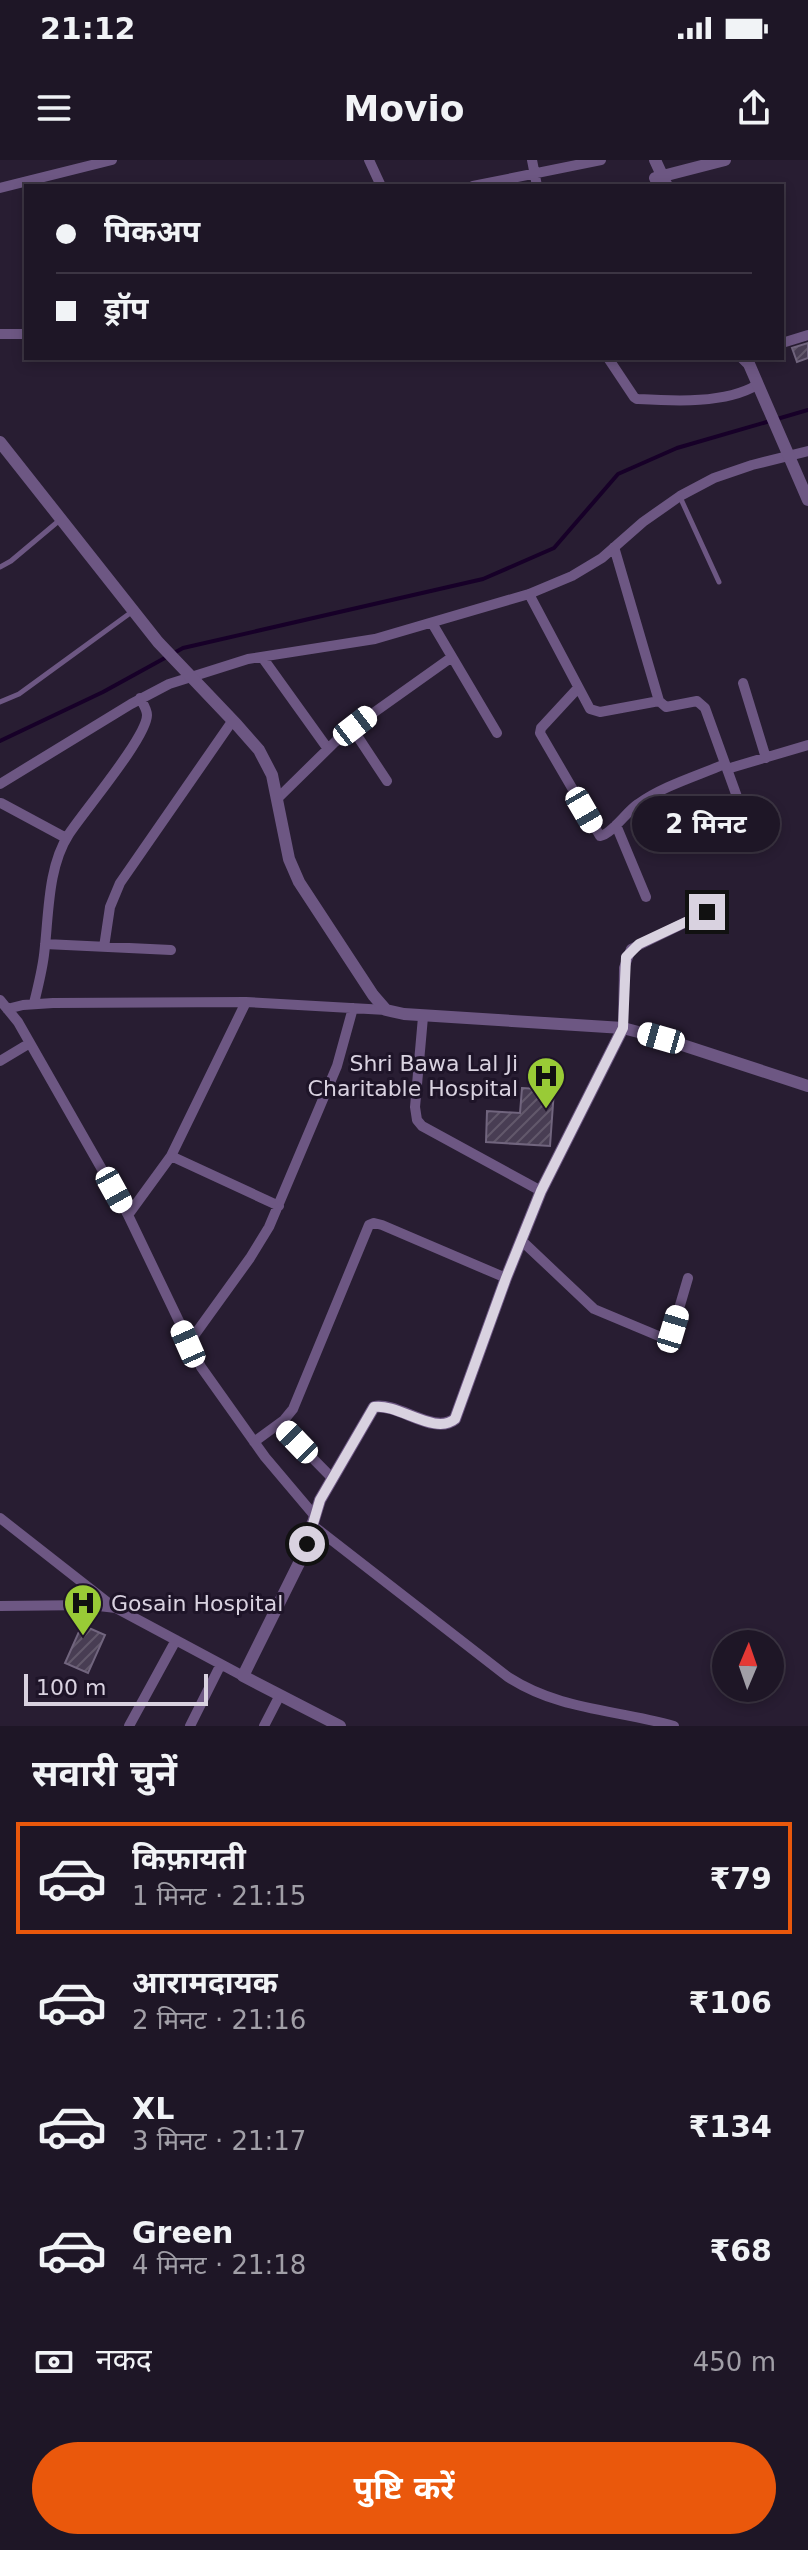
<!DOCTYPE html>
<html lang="hi">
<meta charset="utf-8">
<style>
body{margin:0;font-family:"DejaVu Sans","Noto Sans Devanagari",sans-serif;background:#261f2e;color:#f1f3f6;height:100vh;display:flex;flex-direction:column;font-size:30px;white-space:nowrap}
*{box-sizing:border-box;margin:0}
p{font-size:26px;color:#a19fa7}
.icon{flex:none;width:44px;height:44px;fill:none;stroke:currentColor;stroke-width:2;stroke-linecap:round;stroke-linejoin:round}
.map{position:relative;height:1566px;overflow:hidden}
.panel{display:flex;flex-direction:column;background:#1e1626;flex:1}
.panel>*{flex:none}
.top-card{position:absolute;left:24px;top:24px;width:760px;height:176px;border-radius:0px;box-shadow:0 4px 12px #0003,0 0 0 2px #3c3543;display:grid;align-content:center;height:176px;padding:0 32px;background:#1e1626}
.needle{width:52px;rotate:2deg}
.buttons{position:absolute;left:712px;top:1470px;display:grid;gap:16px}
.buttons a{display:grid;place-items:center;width:72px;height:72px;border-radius:50%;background:#1e1626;box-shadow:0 4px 12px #0003,0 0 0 2px #3c3543;font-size:40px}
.scale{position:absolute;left:24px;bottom:20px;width:184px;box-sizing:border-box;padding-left:8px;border:4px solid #d9d2e0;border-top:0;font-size:22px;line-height:28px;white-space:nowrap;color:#d9d2e0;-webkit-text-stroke:6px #1e1428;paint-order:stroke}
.end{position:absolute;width:36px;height:36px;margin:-18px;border:10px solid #d9d2e0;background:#111;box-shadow:0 0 0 4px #111}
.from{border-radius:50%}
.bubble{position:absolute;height:56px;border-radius:28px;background:#1e1626;box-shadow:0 4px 12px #0003,0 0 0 2px #3c3543;font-size:26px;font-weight:700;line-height:56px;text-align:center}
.car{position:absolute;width:24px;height:48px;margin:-24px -12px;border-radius:10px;box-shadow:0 0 6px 2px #0007;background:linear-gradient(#fff 24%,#345 0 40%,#fff 0 76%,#345 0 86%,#fff 0)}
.top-card b{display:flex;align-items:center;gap:28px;height:76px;font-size:30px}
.top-card b+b{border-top:2px solid #3c3543}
.top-card i{width:20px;height:20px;background:#f1f3f6}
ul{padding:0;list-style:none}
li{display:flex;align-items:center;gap:24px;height:112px;margin:0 16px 12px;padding:0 16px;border:4px solid transparent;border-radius:0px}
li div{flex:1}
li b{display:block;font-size:30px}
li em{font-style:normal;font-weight:700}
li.selected{border-color:#ea580c}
li>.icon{width:72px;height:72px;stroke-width:1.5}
h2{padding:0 32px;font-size:36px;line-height:96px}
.pay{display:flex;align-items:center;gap:20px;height:88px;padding:0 32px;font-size:30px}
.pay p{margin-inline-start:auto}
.button{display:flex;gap:16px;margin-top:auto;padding:16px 32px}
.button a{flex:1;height:92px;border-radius:48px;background:#ea580c;color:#fff;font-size:32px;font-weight:700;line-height:92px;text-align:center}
.status{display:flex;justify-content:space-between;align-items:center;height:56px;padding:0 40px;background:#1e1626;direction:ltr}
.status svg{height:22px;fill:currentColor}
header{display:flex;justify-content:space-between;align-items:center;height:104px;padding:0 32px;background:#1e1626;font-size:36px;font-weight:700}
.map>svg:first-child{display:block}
</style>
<div class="status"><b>21:12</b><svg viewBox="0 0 49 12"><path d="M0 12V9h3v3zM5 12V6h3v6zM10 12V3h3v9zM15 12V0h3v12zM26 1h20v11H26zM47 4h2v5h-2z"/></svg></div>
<header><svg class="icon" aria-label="menu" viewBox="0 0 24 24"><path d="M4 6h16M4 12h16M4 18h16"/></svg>Movio<svg class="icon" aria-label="share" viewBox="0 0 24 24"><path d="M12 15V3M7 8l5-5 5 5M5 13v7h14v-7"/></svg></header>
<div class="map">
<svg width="808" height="1566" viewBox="0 0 808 1566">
<defs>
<pattern id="building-hatch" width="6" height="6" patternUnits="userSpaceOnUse" patternTransform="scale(2)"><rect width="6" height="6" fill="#483d53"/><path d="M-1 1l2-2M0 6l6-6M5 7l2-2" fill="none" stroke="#62586b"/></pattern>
</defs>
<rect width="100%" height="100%" fill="#281d32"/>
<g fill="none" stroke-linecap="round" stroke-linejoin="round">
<path stroke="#170028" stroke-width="4" d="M0,581L103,532L183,488L483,419L554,388L618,314L677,288L808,250"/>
</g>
<path fill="url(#building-hatch)" stroke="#71657e" stroke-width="2" d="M808,183V198L797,202L792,188Z
M522,928L554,930L550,986L486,982L487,951L520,953Z
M82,1465L105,1475L88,1513L65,1503Z"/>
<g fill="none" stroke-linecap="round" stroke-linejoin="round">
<path stroke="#6d5783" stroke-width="5" d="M680,337L719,422
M0,407L11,401L61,359
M0,542L19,534L133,451"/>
<path stroke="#6d5783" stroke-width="10" d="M369,0L381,26
M532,0L537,26
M473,26L601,0
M0,28L112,0
M0,174H26
M782,183L808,175
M608,198L634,237L637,239C674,241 725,244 757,225
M614,387L659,541L666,547L697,541L705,548L753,681
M529,434L590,549L600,552L659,541
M432,463L497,573
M262,497L328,589
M743,523L766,598
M578,528L541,568L540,573L600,676C612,674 626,652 638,644C663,626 697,616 725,604
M352,568L387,621
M727,609L808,585
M0,624L131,544L169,524L248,499L375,479L529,434L572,416L602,398L643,362L680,336L714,318L752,305L808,291
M278,638L335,582L355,566L452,497
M1,643L66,678
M616,665L646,737
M45,784L171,790
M104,787L110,747L120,723L233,560
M0,840L18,862L128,1055L201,1207L265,1297L314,1355
M34,843C38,827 42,811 44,795C49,756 47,708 69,674C84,651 147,577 147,555C147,549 143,544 140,538
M7,849L23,845L53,843L246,842L386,850
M423,857L415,947L417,960L422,966L541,1031
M623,868L624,808L631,789L707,752
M0,901L30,883
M171,996L279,1046
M128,1055L171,996L246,842
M522,1081L594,1149L661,1177L670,1174L673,1169L688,1118
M188,1184L250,1098L269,1067L337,906L353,848
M279,1264L333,1319
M254,1282L284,1260L293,1249L369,1065L374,1063L382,1065L506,1118
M0,1358L111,1445
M311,1364L508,1517C561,1551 615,1549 674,1566
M0,1446L90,1445L116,1448L243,1516
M129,1566L176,1480
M190,1566L220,1506
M264,1566L280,1535"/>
<path stroke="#6d5783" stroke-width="12" d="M655,0L667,26
M655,18L725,0
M743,198L749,204L808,340
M0,282L158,482L237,565L259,590L272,615L289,699L299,722L373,835L386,850L404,854L623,868L661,878L808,926
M340,1566L243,1516L303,1395L320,1340L374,1247C398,1242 434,1276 455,1259L506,1118L541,1031L623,868"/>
</g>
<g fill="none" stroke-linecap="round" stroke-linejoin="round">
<path stroke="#d9d2e0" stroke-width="10" d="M307,1384L320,1340L374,1247C398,1243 435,1276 455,1259L506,1118L541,1031L623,868L626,797L639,784L707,752"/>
</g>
<defs>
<symbol id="hospital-pin" viewBox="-11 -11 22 30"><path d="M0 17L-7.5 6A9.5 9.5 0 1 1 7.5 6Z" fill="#99cb36" stroke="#1e1428"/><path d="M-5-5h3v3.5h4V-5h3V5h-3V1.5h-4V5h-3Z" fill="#111"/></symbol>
</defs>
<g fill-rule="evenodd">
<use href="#hospital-pin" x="524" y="894" width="44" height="60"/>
<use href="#hospital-pin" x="61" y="1421" width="44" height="60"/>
</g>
<g text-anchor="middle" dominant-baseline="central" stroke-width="6" stroke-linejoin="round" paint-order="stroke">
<g font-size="22" fill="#d9d2e0" stroke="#1e1428" text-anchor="end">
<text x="518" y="903">Shri Bawa Lal Ji<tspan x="518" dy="25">Charitable Hospital</tspan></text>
<text x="111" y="1443" text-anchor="start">Gosain Hospital</text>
</g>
</g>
</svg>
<div class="buttons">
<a><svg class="needle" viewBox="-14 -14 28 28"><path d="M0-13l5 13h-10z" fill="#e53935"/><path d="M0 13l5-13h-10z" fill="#a19fa7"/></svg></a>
</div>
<div class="scale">100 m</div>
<i class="end from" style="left:307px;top:1384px"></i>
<i class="end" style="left:707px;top:752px"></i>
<div class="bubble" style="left:632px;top:636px;width:148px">2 मिनट</div>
<i class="car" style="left:355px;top:566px;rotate:52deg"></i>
<i class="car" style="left:584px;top:650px;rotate:150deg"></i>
<i class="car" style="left:661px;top:878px;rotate:286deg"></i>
<i class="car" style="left:114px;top:1030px;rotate:151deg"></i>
<i class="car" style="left:673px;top:1169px;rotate:17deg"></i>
<i class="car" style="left:188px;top:1184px;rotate:336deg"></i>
<i class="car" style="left:297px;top:1282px;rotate:316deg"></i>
<div class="top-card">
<b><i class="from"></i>पिकअप</b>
<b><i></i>ड्रॉप</b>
</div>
</div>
<section class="panel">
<h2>सवारी चुनें</h2>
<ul>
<li class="selected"><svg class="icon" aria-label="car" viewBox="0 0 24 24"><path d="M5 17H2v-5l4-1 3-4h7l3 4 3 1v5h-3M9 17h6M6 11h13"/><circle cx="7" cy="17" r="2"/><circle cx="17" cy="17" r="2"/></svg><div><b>किफ़ायती</b><p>1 मिनट · 21:15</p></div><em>₹79</em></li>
<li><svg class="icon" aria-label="car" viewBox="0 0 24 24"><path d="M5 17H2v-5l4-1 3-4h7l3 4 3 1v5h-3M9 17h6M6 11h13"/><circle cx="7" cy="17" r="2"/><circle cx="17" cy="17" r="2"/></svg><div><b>आरामदायक</b><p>2 मिनट · 21:16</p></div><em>₹106</em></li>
<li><svg class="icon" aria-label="car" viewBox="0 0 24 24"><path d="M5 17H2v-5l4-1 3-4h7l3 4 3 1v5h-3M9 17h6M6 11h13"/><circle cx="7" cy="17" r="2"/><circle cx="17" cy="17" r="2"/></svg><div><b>XL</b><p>3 मिनट · 21:17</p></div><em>₹134</em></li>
<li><svg class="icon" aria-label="car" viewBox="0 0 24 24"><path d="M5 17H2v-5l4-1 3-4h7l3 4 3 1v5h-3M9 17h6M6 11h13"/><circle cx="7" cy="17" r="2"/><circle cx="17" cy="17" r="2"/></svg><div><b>Green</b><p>4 मिनट · 21:18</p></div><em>₹68</em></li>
</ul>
<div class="pay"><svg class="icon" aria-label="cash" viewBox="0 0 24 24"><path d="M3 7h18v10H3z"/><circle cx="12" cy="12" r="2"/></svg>नकद<p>450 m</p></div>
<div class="button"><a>पुष्टि करें</a></div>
</section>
